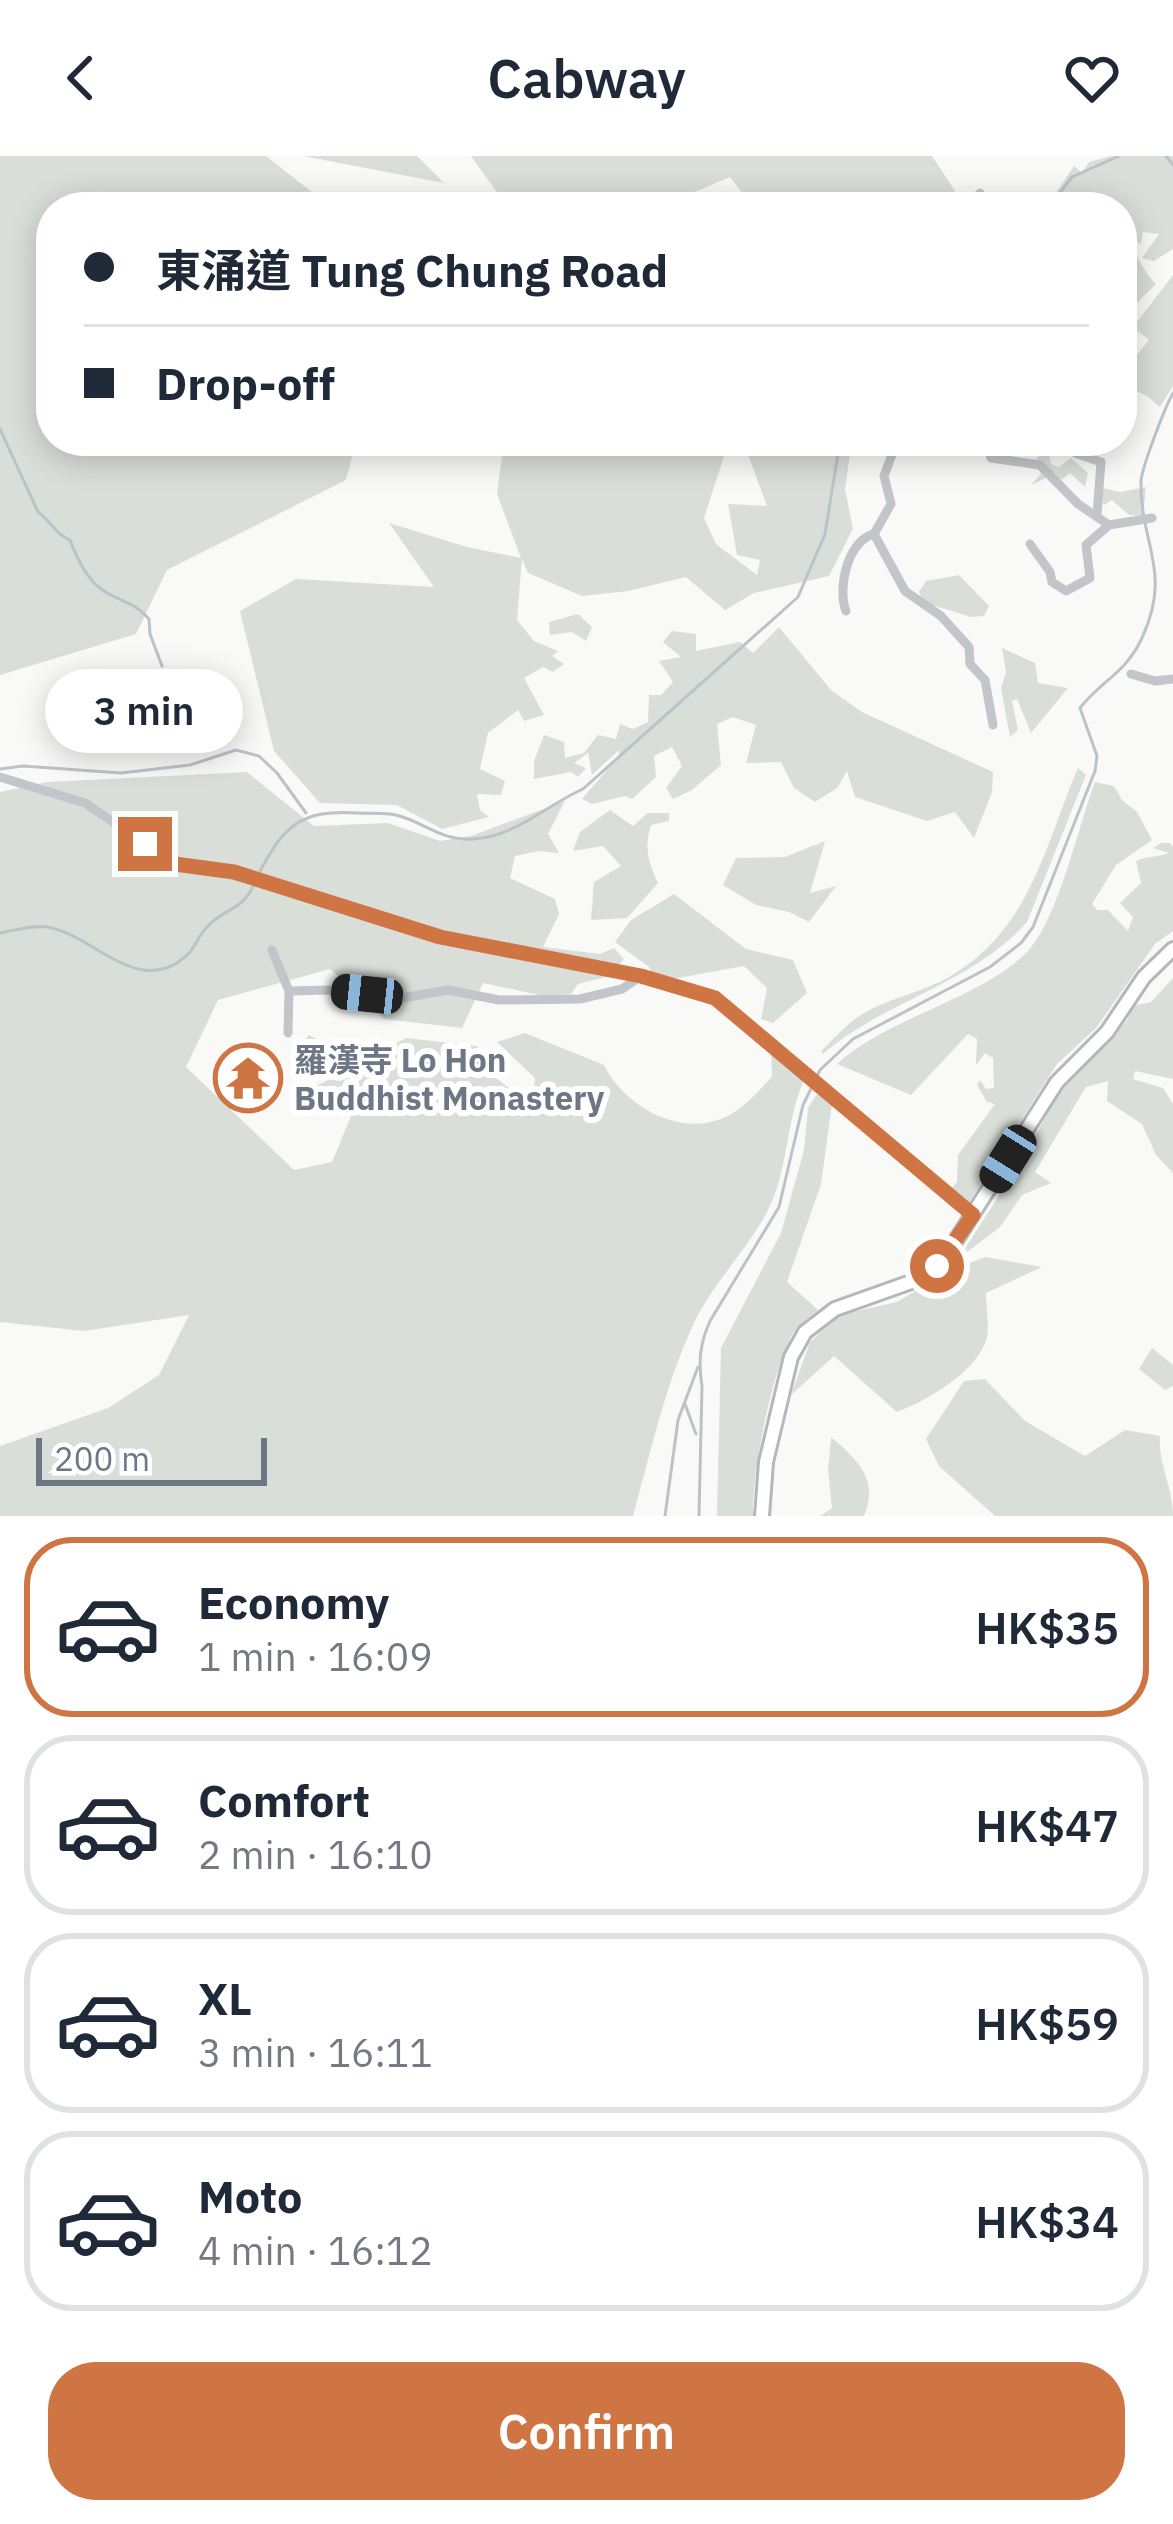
<!DOCTYPE html>
<meta charset="utf-8">
<style>
body{margin:0;font-family:"IBM Plex Sans","Noto Sans TC",sans-serif;background:#f2f2f3;color:#1f2937;height:100vh;display:flex;flex-direction:column;font-size:45px;white-space:nowrap}
*{box-sizing:border-box;margin:0}
p{font-size:39px;color:#747a83}
.icon{flex:none;width:66px;height:66px;fill:none;stroke:currentColor;stroke-width:2;stroke-linecap:round;stroke-linejoin:round}
.map{position:relative;height:1360px;overflow:hidden}
.drawer{display:flex;flex-direction:column;background:#fff;flex:1}
.drawer>*{flex:none}
.hud{position:absolute;left:36px;top:36px;width:1101px;height:264px;border-radius:48px;box-shadow:0 6px 30px #0003;display:grid;align-content:center;height:264px;padding:0 48px;background:#fff}
.scale{position:absolute;left:36px;bottom:30px;width:231px;box-sizing:border-box;padding-left:12px;border:6px solid #6d7785;border-top:0;font-size:33px;line-height:42px;white-space:nowrap;color:#6d7785;-webkit-text-stroke:9px #fff;paint-order:stroke}
.end{position:absolute;width:54px;height:54px;margin:-27px;border:15px solid #cf7543;background:#fff;box-shadow:0 0 0 6px #fff}
.from{border-radius:50%}
.bubble{position:absolute;height:84px;border-radius:42px;background:#fff;box-shadow:0 6px 30px #0003;font-size:39px;font-weight:600;line-height:84px;text-align:center}
.car{position:absolute;width:36px;height:72px;margin:-36px -18px;border-radius:15px;box-shadow:0 0 9px 3px #0007;background:linear-gradient(#222 24%,#8ab4d8 0 40%,#222 0 76%,#8ab4d8 0 86%,#222 0)}
.hud b{display:flex;align-items:center;gap:42px;height:114px;font-size:45px}
.hud b+b{border-top:3px solid #e0e1e3}
.hud i{width:30px;height:30px;background:#1f2937}
ul{padding:21px 0 0;list-style:none}
li{display:flex;align-items:center;gap:36px;height:180px;margin:0 24px 18px;padding:0 24px;border:6px solid #e0e1e3;border-radius:48px}
li div{flex:1}
li b{display:block;font-size:45px}
li em{font-style:normal;font-weight:600}
li.selected{border-color:#cf7543}
li>.icon{width:108px;height:108px;stroke-width:1.5}
.button{display:flex;gap:24px;margin-top:auto;padding:24px 48px}
.button a{flex:1;height:138px;border-radius:48px;background:#cf7543;color:#fff;font-size:48px;font-weight:600;line-height:138px;text-align:center}
header{display:flex;justify-content:space-between;align-items:center;height:156px;padding:0 48px;background:#fff;font-size:54px;font-weight:600}
.map>svg:first-child{display:block}
</style>
<header><svg class="icon" aria-label="back" viewBox="0 0 24 24"><path d="M15 5l-7 7 7 7"/></svg>Cabway<svg class="icon" aria-label="heart" viewBox="0 0 24 24"><path d="M12 20l-8-8c-3-5 5-10 8-4 3-6 11-1 8 4z"/></svg></header>
<div class="map">
<svg width="1173" height="1360" viewBox="0 0 1173 1360">
<rect width="100%" height="100%" fill="#f9faf8"/>
<path fill="#d9ded8" d="M0,0H266L331,51H51V285H356L346,324L167,414L136,478L0,519Z
M303,0H417L444,27Z
M471,0H932L961,44L953,51H753L730,21L660,51H493L501,42Z
M1111,0H1173V93L1154,105L1142,102L1159,78L1143,76L1141,88L1122,77V51H1011L1007,46L1056,37L1074,10L1082,17L1089,6Z
M1122,82C1138,95 1141,114 1156,128L1135,149L1125,173Z
M1173,119V230L1160,251L1147,240L1127,231L1132,205L1149,184L1133,171Z
M504,285H729L704,362L716,388L757,419L760,404L737,399L728,348L767,350L743,285H848L851,291L845,333L853,373L829,420L754,437L725,454L686,421L628,435L582,440L528,417L522,403L517,464L534,485L558,495L552,500L564,508L553,516L543,511L524,522L544,559L524,565L518,554L488,577L480,613L505,625L501,639L477,638L480,654L489,661L442,673L397,649L320,647L274,595L240,455L296,423L434,431L389,367L467,391L521,402L497,338Z
M1047,292L1051,308L1059,311L1071,302L1088,317L1085,331L1070,317L1063,323L1046,322L1031,329L1041,318L1036,303Z
M1095,330L1120,336L1146,331L1143,360L1129,359L1112,344L1104,349Z
M959,419L989,450L984,460L971,461L923,446L919,436L926,425Z
M578,458L592,471L586,485L572,476L550,479L549,466Z
M779,471L831,534L862,556L993,616L992,636L974,682L955,656L927,665L855,641L847,615L837,632L815,646L794,632L781,606L746,607L756,569L733,561L717,568L721,609L692,634L673,643L666,632L682,610L672,591L654,600L656,621L632,643L625,640L592,648L582,643L619,600V594L592,619L588,597L574,607L586,612L578,621L571,616L534,623V605L544,579L564,586L565,602L584,597L598,579L616,583L620,568L633,573L648,566L649,539H661L673,526L659,505L681,501L663,486L672,475L696,478V495L740,486L753,497Z
M1002,492L1035,507L1038,527L1068,532L1031,577L1017,543L1012,545L1018,574L1010,581L1001,532L1006,516Z
M1078,612L1086,619L1027,766C971,829 885,844 823,898L821,895C832,885 843,872 855,863C882,843 920,838 949,821C1030,774 1044,692 1078,612Z
M247,616L314,670L388,667L440,685L471,680L565,645L548,678L559,697L539,695L515,700L510,722L555,743L559,758L543,791L600,798L614,792L624,803L610,820L578,828L571,838L544,840L483,827L462,872L384,863L330,813L218,844L186,911L294,1014L332,1006L354,953L318,954L312,932L342,917L328,897L300,890L309,879L361,906L406,882L477,890L492,919L518,939L534,932L535,922L497,886L525,877L604,909C624,949 676,980 721,963C742,955 757,936 772,921L771,893L805,922C785,964 789,1015 767,1056C747,1094 714,1126 695,1165C666,1226 651,1295 633,1360H0V1290L108,1252L159,1219L189,1159L84,1175L0,1166V636L47,626Z
M1095,626L1114,630L1122,644L1137,656L1152,684L1116,709L1092,748L1097,754H1108L1128,775L1133,761L1120,747L1141,727L1136,705C1148,699 1157,702 1169,697L1153,692L1161,687H1170L1173,691V775L1155,788L1096,872L1057,908L968,1048L950,1034L957,1026L958,999L995,948L987,946L977,929L980,924L986,933L994,932L993,902L985,897L976,909L977,883L968,878L911,939L837,908C888,861 979,844 1027,796C1058,764 1078,671 1095,626Z
M610,654L633,670L648,657H669V665L651,669C644,691 648,706 658,727L627,762L591,764L594,726L621,710L603,690L573,695L580,676Z
M825,685L810,737L836,730L809,766L789,756L756,749L723,729L736,702L785,701Z
M674,738L746,793L793,804L807,837L773,867L761,863L767,832L744,810L656,826L649,811L615,786L631,764Z
M1173,822V923L1135,915L1133,923L1163,932L1173,948V1017L1156,999L1142,968L1107,945L1108,925L1086,931L1035,1016L1051,1027L1022,1039L1000,1071L959,1102L1030,991L1062,928L1109,886L1128,863L1132,850L1151,846Z
M817,938L832,948L821,1028L787,1126L818,1154C808,1162 796,1170 791,1181C771,1222 752,1314 753,1360H717L721,1192L781,1077L804,994L808,952Z
M985,1101L1042,1111L986,1137C986,1151 990,1172 986,1185C973,1219 927,1244 897,1256L834,1200L791,1239L810,1186L839,1159L897,1146L949,1115Z
M1152,1192L1173,1209V1230L1165,1234L1139,1213Z
M985,1223L1025,1265L1085,1300L1125,1274L1160,1280C1158,1309 1173,1331 1173,1360H995L939,1310L926,1283L964,1225Z
M831,1281C859,1305 879,1324 864,1360H820L832,1352L828,1314Z"/>
<g fill="none" stroke-linecap="round" stroke-linejoin="round">
<path stroke="#bbc3c8" stroke-width="3" d="M1166,0L1173,9
M977,51H979
M1049,51L1072,21L1119,0
M0,273L38,356C52,366 54,377 70,384C76,400 86,422 101,433C119,446 132,444 149,463L150,478L162,510
M0,613L23,610L121,617L190,609L236,594L259,600L277,617L306,657
M258,719C284,669 301,653 358,657C370,658 384,656 396,659C425,666 439,685 474,683C514,681 547,649 583,633L798,441L825,378L840,285
M0,777C15,774 32,769 47,771C93,778 137,842 185,801C195,793 198,780 207,771C224,752 243,755 254,728
M685,1248L696,1278
M665,1360L678,1264L698,1211
M699,1360L702,1230C698,1206 700,1187 710,1165L779,1051L803,949L820,914L853,883L990,811L1021,787L1033,771L1095,615L1097,600L1080,552C1102,524 1125,518 1142,482C1173,414 1140,390 1141,325C1142,311 1165,251 1173,237"/>
<defs>
<path id="major" d="M762,1360L766,1306L791,1201L805,1176L835,1153L911,1126L944,1103L1057,926L1107,876L1144,821L1173,793"/>
</defs>
<use href="#major" stroke="#b4b7bb" stroke-width="18"/>
<path stroke="#c2c5c9" stroke-width="9" d="M967,51L980,37
M986,285L991,302L1040,309L1078,348L1109,369
M1057,285L1075,297L1101,306L1097,359
M874,378L905,435L941,460L969,491L970,508L985,524L993,569
M1030,388L1050,416L1052,426L1066,435L1090,422L1086,389L1109,369L1152,362
M846,455C837,432 848,384 874,378L891,348L884,320L897,285
M1131,518L1155,525L1173,523
M0,621L85,647L175,708L234,716L440,781L641,820L715,841L973,1059
M272,794L289,835
M288,877L289,835L331,834L402,842L448,834L499,844L580,843L622,833L641,820"/>
<use href="#major" stroke="#fff" stroke-width="12"/>
</g>
<g fill="none" stroke-linecap="round" stroke-linejoin="round">
<path stroke="#cf7543" stroke-width="15" d="M145,688L175,708L234,716L440,781L641,820L715,842L973,1059L937,1110"/>
</g>
<defs>
<symbol id="temple-ring" viewBox="-11 -11 22 22"><circle r="9.5" fill="#fff" stroke="#cf7543" stroke-width="1.5"/><path d="M0-6L5-2H3V0L6.5 2.5H4V6H1.5V3h-3V6H-4V2.5H-6.5L-3 0V-2H-5Z" fill="#cf7543"/></symbol>
</defs>
<g fill-rule="evenodd">
<use href="#temple-ring" x="210" y="884" width="76" height="76"/>
</g>
<g text-anchor="middle" dominant-baseline="central" stroke-width="12" stroke-linejoin="round" paint-order="stroke">
<g font-size="33" font-weight="bold" fill="#6d7785" stroke="#fff" text-anchor="start">
<text x="294" y="903">羅漢寺 Lo Hon<tspan x="294" dy="38">Buddhist Monastery</tspan></text>
</g>
</g>
</svg>
<div class="scale">200 m</div>
<i class="end from" style="left:937px;top:1110px"></i>
<i class="end" style="left:145px;top:688px"></i>
<div class="bubble" style="left:45px;top:513px;width:198px">3 min</div>
<i class="car" style="left:367px;top:838px;rotate:276deg"></i>
<i class="car" style="left:1008px;top:1003px;rotate:212deg"></i>
<div class="hud">
<b><i class="from"></i>東涌道 Tung Chung Road</b>
<b><i></i>Drop-off</b>
</div>
</div>
<section class="drawer">
<ul>
<li class="selected"><svg class="icon" aria-label="car" viewBox="0 0 24 24"><path d="M5 17H2v-5l4-1 3-4h7l3 4 3 1v5h-3M9 17h6M6 11h13"/><circle cx="7" cy="17" r="2"/><circle cx="17" cy="17" r="2"/></svg><div><b>Economy</b><p>1 min · 16:09</p></div><em>HK$35</em></li>
<li><svg class="icon" aria-label="car" viewBox="0 0 24 24"><path d="M5 17H2v-5l4-1 3-4h7l3 4 3 1v5h-3M9 17h6M6 11h13"/><circle cx="7" cy="17" r="2"/><circle cx="17" cy="17" r="2"/></svg><div><b>Comfort</b><p>2 min · 16:10</p></div><em>HK$47</em></li>
<li><svg class="icon" aria-label="car" viewBox="0 0 24 24"><path d="M5 17H2v-5l4-1 3-4h7l3 4 3 1v5h-3M9 17h6M6 11h13"/><circle cx="7" cy="17" r="2"/><circle cx="17" cy="17" r="2"/></svg><div><b>XL</b><p>3 min · 16:11</p></div><em>HK$59</em></li>
<li><svg class="icon" aria-label="car" viewBox="0 0 24 24"><path d="M5 17H2v-5l4-1 3-4h7l3 4 3 1v5h-3M9 17h6M6 11h13"/><circle cx="7" cy="17" r="2"/><circle cx="17" cy="17" r="2"/></svg><div><b>Moto</b><p>4 min · 16:12</p></div><em>HK$34</em></li>
</ul>
<div class="button"><a>Confirm</a></div>
</section>
